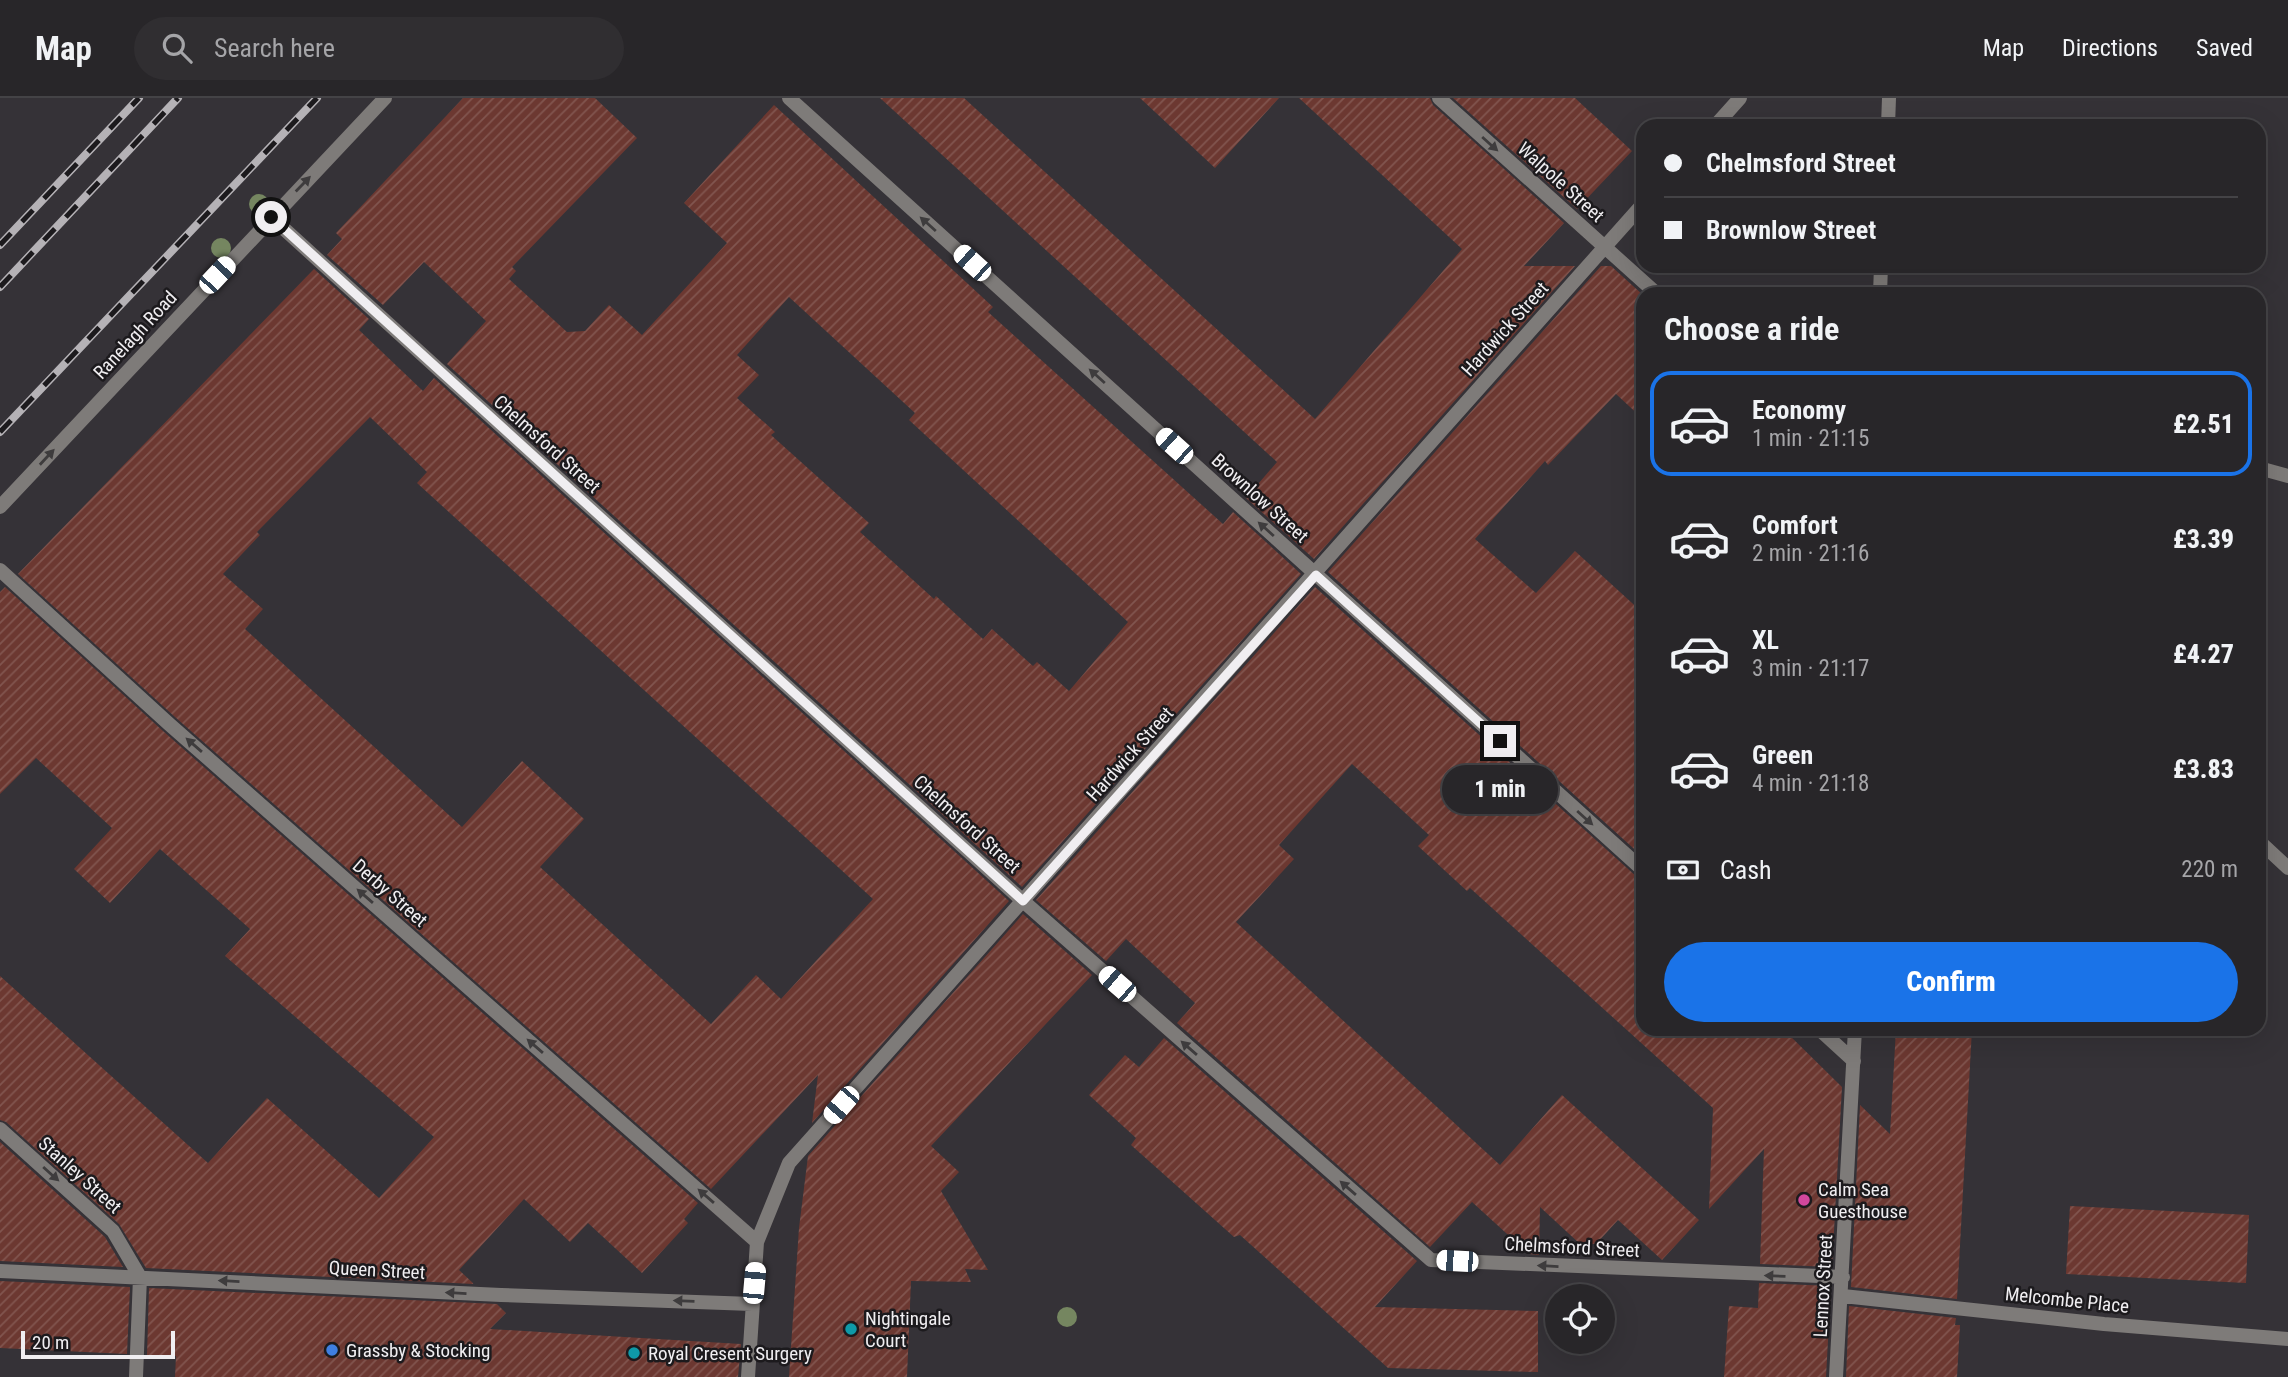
<!DOCTYPE html>
<meta charset="utf-8">
<style>
body{margin:0;font-family:"Roboto Condensed",sans-serif;background:#302e31;color:#f1f3f6;height:100vh;display:flex;flex-direction:column;font-size:26px;white-space:nowrap}
*{box-sizing:border-box;margin:0}
p{font-size:23px;color:#a5a5a8}
.icon{flex:none;width:38px;height:38px;fill:none;stroke:currentColor;stroke-width:2;stroke-linecap:round;stroke-linejoin:round}
.map{position:relative;flex:1;overflow:hidden}
.sheet{position:absolute;left:1636px;top:189px;width:630px;height:749px;display:flex;flex-direction:column;background:#282629;border-radius:21px;box-shadow:0 7px 28px #0002,0 0 0 2px #444346}
.sheet>*{flex:none}
.guide{position:absolute;left:1636px;top:21px;width:630px;height:154px;border-radius:21px;box-shadow:0 7px 28px #0002,0 0 0 2px #444346;display:grid;align-content:center;height:154px;padding:0 28px;background:#282629}
.tools{position:absolute;left:1545px;top:1186px;display:grid;gap:14px}
.tools a{display:grid;place-items:center;width:70px;height:70px;border-radius:50%;background:#282629;box-shadow:0 7px 28px #0002,0 0 0 2px #444346;font-size:35px}
.scale{position:absolute;left:21px;bottom:18px;width:154px;box-sizing:border-box;padding-left:7px;border:4px solid #f0eef1;border-top:0;font-size:19px;line-height:24px;white-space:nowrap;color:#f0eef1;-webkit-text-stroke:5px #1c1a1d;paint-order:stroke}
.end{position:absolute;width:32px;height:32px;margin:-16px;border:9px solid #f0eef1;background:#111;box-shadow:0 0 0 4px #111}
.from{border-radius:50%}
.bubble{position:absolute;height:49px;border-radius:24px;background:#282629;box-shadow:0 7px 28px #0002,0 0 0 2px #444346;font-size:23px;font-weight:800;line-height:49px;text-align:center}
.car{position:absolute;width:21px;height:42px;margin:-21px -10px;border-radius:9px;box-shadow:0 0 5px 2px #0007;background:linear-gradient(#fff 24%,#345 0 40%,#fff 0 76%,#345 0 86%,#fff 0)}
.guide b{display:flex;align-items:center;gap:24px;height:66px;font-size:26px}
.guide b+b{border-top:2px solid #444346}
.guide i{width:18px;height:18px;background:#f1f3f6}
ul{padding:0;list-style:none}
li{display:flex;align-items:center;gap:21px;height:105px;margin:0 14px 10px;padding:0 14px;border:4px solid transparent;border-radius:21px}
li div{flex:1}
li b{display:block;font-size:26px}
li em{font-style:normal;font-weight:800}
li.on{border-color:#1a73e8}
li>.icon{width:63px;height:63px;stroke-width:1.5}
h2{padding:0 28px;font-size:32px;line-height:84px}
.pay{display:flex;align-items:center;gap:18px;height:77px;padding:0 28px;font-size:26px}
.pay p{margin-inline-start:auto}
.primary-button{display:flex;gap:14px;margin-top:auto;padding:14px 28px}
.primary-button a{flex:1;height:80px;border-radius:42px;background:#1a73e8;color:#fff;font-size:28px;font-weight:800;line-height:80px;text-align:center}
header{display:flex;align-items:center;gap:42px;box-sizing:border-box;height:98px;padding:0 35px;background:#282629;border-bottom:2px solid #444346}
header strong{font-size:33px}
nav{display:flex;gap:38px;margin-inline-start:auto;font-size:24px}
.search{width:490px;height:63px;background:#302e31;display:flex;align-items:center;gap:18px;box-sizing:border-box;padding:0 24px;border-radius:38px;color:#a5a5a8;font-size:26px}
.map>svg:first-child{display:block}
</style>
<header>
<strong>Map</strong>
<div class="search"><svg class="icon" aria-label="search" viewBox="0 0 24 24"><circle cx="10" cy="10" r="6"/><path d="M15 15l6 6"/></svg>Search here</div>
<nav><a>Map</a><a>Directions</a><a>Saved</a></nav>
</header>
<div class="map">
<svg width="2288" height="1279" viewBox="0 0 2288 1279">
<defs>
<pattern id="building-hatch" width="6" height="6" patternUnits="userSpaceOnUse" patternTransform="scale(1.75)"><rect width="6" height="6" fill="#6c3831"/><path d="M-1 1l2-2M0 6l6-6M5 7l2-2" fill="none" stroke="#81554f"/></pattern>
</defs>
<rect width="100%" height="100%" fill="#353237"/>
<path fill="url(#building-hatch)" fill-rule="evenodd" d="M463,0H595L637,40L512,169L516,173L509,181L567,234L585,233L609,207L642,237L727,145L684,105L774,7L993,209L988,214L1223,426L1233,414L1301,476L1022,789L447,266L486,223L424,164L383,207L327,157L342,141L336,135ZM789,199L915,315L909,322L1128,524L1069,593L1037,564L1033,568L992,531L983,541L936,498L934,501L860,434L869,425L771,337L775,334L737,300L759,277L737,257Z
M880,0H964L1315,321L1462,151L1299,0H1430L1433,7L1564,125L1524,168H1575L1314,461L1246,400L1277,364Z
M1140,0H1279L1215,70Z
M1453,0H1575L1632,53L1577,111Z
M1601,168H1611L1643,197V321L1616,296L1548,367L1545,363L1475,441L1536,495L1575,453L1643,515V759L1328,474Z
M314,171L369,221L359,232L423,293L434,280L1009,803L812,1025L818,977L711,1091L175,619L18,476ZM370,319L427,374L417,385L873,801L781,901L756,877L711,926L540,769L584,721L522,663L462,729L245,531L263,511L223,476L260,437L257,434Z
M5,489L163,633L698,1105L684,1121L688,1125L642,1175L588,1125L570,1144L524,1101L459,1172L474,1186L146,1170L119,1126L6,1024L0,1022V878L208,1065L267,1000L379,1100L434,1039L225,858L250,831L160,751L110,805L74,771L112,730L36,660L0,696V494Z
M1315,489L1637,779L1643,781V931H1783L1842,989L1832,1169L1760,1166L1764,1051L1709,1111L1713,1010L1470,790L1467,793L1418,748L1429,737L1352,666L1279,747L1294,761L1236,824L1500,1067L1562,997L1699,1122L1662,1162L1618,1122L1596,1146H1580L1540,1109L1539,1157L1529,1156L1472,1104L1430,1149L1177,925L1195,905L1126,841L1106,863L1036,802Z
M1023,816L1092,877L931,1048L959,1074L941,1093L988,1172L965,1171L971,1184L911,1183L907,1279H789L799,1130L808,1058Z
M1896,931H1972L1957,1201L1851,1189L1860,1007L1890,1036Z
M1164,940L1417,1163L1375,1209L1538,1213V1274L1388,1270L1240,1137L1234,1139L1168,1080L1131,1047L1136,1040L1089,997L1125,957L1139,969Z
M0,1044L105,1139L123,1169L0,1163Z
M2070,1108L2249,1117L2246,1185L2066,1176Z
M0,1183L130,1189L127,1256L0,1250Z
M1759,1185L1831,1188L1826,1279H1724L1729,1208L1758,1210Z
M149,1190L497,1206L506,1215L490,1231L741,1246L738,1279H175L176,1258L147,1257Z
M1849,1208L1956,1220L1955,1227H1960L1957,1279H1846Z"/>
<g fill="none" stroke-linecap="round" stroke-linejoin="round">
<path stroke="#7e7b79" stroke-width="14" d="M789,0L1643,772
M1439,0L1657,196
M1715,28L1740,0
M1888,28L1889,0
M271,119L1023,803L1431,1162L1843,1179
M1880,196L1881,168
M2259,370L2288,378
M0,409L385,0
M0,472L169,626L757,1144
M2259,743L2288,770
M1819,931L1854,963
M0,1031L113,1133L140,1179L136,1279
M0,1173L501,1197L752,1206
M1843,1198L2104,1226L2288,1241
M748,1279L757,1144L789,1065L1643,106
M1836,1279L1855,931"/>
<defs>
<path id="rail" d="M0,147L139,0
M0,189L178,0
M0,334L317,0"/>
</defs>
<use href="#rail" stroke="#b5b2b6" stroke-width="8"/>
<use href="#rail" stroke="#1c1a1d" stroke-width="5" stroke-dasharray="16" stroke-linecap="butt"/>
</g>
<g fill="#758660">
<circle cx="259" cy="106" r="10"/>
<circle cx="221" cy="150" r="10"/>
<circle cx="1067" cy="1219" r="10"/>
</g>
<defs><path id="oneway-solid" d="M-6-.8H1V-3.2L6.5 0L1 3.2V.8H-6Z" transform="scale(1.75)"/></defs>
<g fill="#3e3c3d">
<use href="#oneway-solid" transform="translate(1490 46) rotate(42)"/>
<use href="#oneway-solid" transform="translate(303 86) rotate(-46)"/>
<use href="#oneway-solid" transform="translate(928 126) rotate(-138)"/>
<use href="#oneway-solid" transform="translate(1097 278) rotate(-138)"/>
<use href="#oneway-solid" transform="translate(47 359) rotate(-47)"/>
<use href="#oneway-solid" transform="translate(1266 431) rotate(-138)"/>
<use href="#oneway-solid" transform="translate(194 647) rotate(-139)"/>
<use href="#oneway-solid" transform="translate(1585 720) rotate(42)"/>
<use href="#oneway-solid" transform="translate(365 798) rotate(-139)"/>
<use href="#oneway-solid" transform="translate(535 948) rotate(-139)"/>
<use href="#oneway-solid" transform="translate(1189 950) rotate(-139)"/>
<use href="#oneway-solid" transform="translate(51 1076) rotate(42)"/>
<use href="#oneway-solid" transform="translate(1348 1090) rotate(-139)"/>
<use href="#oneway-solid" transform="translate(706 1098) rotate(-139)"/>
<use href="#oneway-solid" transform="translate(1548 1168) rotate(-177)"/>
<use href="#oneway-solid" transform="translate(1775 1178) rotate(-178)"/>
<use href="#oneway-solid" transform="translate(229 1183) rotate(-177)"/>
<use href="#oneway-solid" transform="translate(456 1195) rotate(-177)"/>
<use href="#oneway-solid" transform="translate(684 1203) rotate(-178)"/>
</g>
<g fill="none" stroke-linecap="round" stroke-linejoin="round">
<path stroke="#f0eef1" stroke-width="9" d="M271,119L1023,803L1316,477L1500,643"/>
</g>
<circle fill="#d1479c" stroke="#1c1a1d" stroke-width="2.5" cx="1804" cy="1102" r="7"/>
<g fill="#0f9aa8" stroke="#1c1a1d" stroke-width="2.5">
<circle cx="851" cy="1231" r="7"/>
<circle cx="634" cy="1255" r="7"/>
</g>
<circle fill="#3f7fe0" stroke="#1c1a1d" stroke-width="2.5" cx="332" cy="1252" r="7"/>
<g text-anchor="middle" dominant-baseline="central" stroke-width="5" stroke-linejoin="round" paint-order="stroke">
<g font-size="19" fill="#f0eef1" stroke="#1c1a1d">
<text transform="translate(1561 84) rotate(42)">Walpole Street</text>
<text transform="translate(1505 231) rotate(-48)">Hardwick Street</text>
<text transform="translate(135 237) rotate(-47)">Ranelagh Road</text>
<text transform="translate(547 346) rotate(42)">Chelmsford Street</text>
<text transform="translate(1260 400) rotate(42)">Brownlow Street</text>
<text transform="translate(1130 656) rotate(-48)">Hardwick Street</text>
<text transform="translate(967 726) rotate(42)">Chelmsford Street</text>
<text transform="translate(390 795) rotate(41)">Derby Street</text>
<text transform="translate(80 1077) rotate(42)">Stanley Street</text>
<text transform="translate(1572 1149) rotate(3)">Chelmsford Street</text>
<text transform="translate(377 1172) rotate(3)">Queen Street</text>
<text transform="translate(1823 1188) rotate(-87)">Lennox Street</text>
<text transform="translate(2067 1202) rotate(6)">Melcombe Place</text>
</g>
<g font-size="19" fill="#f0eef1" stroke="#1c1a1d" text-anchor="start">
<text x="1818" y="1091">Calm Sea<tspan x="1818" dy="22">Guesthouse</tspan></text>
<text x="865" y="1220">Nightingale<tspan x="865" dy="22">Court</tspan></text>
<text x="346" y="1252">Grassby &amp; Stocking</text>
<text x="648" y="1255">Royal Cresent Surgery</text>
</g>
</g>
</svg>
<div class="tools">
<a><svg class="icon" aria-label="locate" viewBox="0 0 24 24"><circle cx="12" cy="12" r="6"/><path d="M12 2v4M12 18v4M2 12h4M18 12h4"/></svg></a>
</div>
<div class="scale">20 m</div>
<i class="end from" style="left:271px;top:119px"></i>
<i class="end" style="left:1500px;top:643px"></i>
<div class="bubble" style="left:1442px;top:667px;width:116px">1 min</div>
<i class="car" style="left:972px;top:165px;rotate:312deg"></i>
<i class="car" style="left:217px;top:177px;rotate:43deg"></i>
<i class="car" style="left:1174px;top:348px;rotate:312deg"></i>
<i class="car" style="left:1117px;top:886px;rotate:311deg"></i>
<i class="car" style="left:841px;top:1007px;rotate:221deg"></i>
<i class="car" style="left:1457px;top:1163px;rotate:273deg"></i>
<i class="car" style="left:754px;top:1185px;rotate:5deg"></i>
<div class="guide">
<b><i class="from"></i>Chelmsford Street</b>
<b><i></i>Brownlow Street</b>
</div>
<section class="sheet">
<h2>Choose a ride</h2>
<ul>
<li class="on"><svg class="icon" aria-label="car" viewBox="0 0 24 24"><path d="M5 17H2v-5l4-1 3-4h7l3 4 3 1v5h-3M9 17h6M6 11h13"/><circle cx="7" cy="17" r="2"/><circle cx="17" cy="17" r="2"/></svg><div><b>Economy</b><p>1 min · 21:15</p></div><em>£2.51</em></li>
<li><svg class="icon" aria-label="car" viewBox="0 0 24 24"><path d="M5 17H2v-5l4-1 3-4h7l3 4 3 1v5h-3M9 17h6M6 11h13"/><circle cx="7" cy="17" r="2"/><circle cx="17" cy="17" r="2"/></svg><div><b>Comfort</b><p>2 min · 21:16</p></div><em>£3.39</em></li>
<li><svg class="icon" aria-label="car" viewBox="0 0 24 24"><path d="M5 17H2v-5l4-1 3-4h7l3 4 3 1v5h-3M9 17h6M6 11h13"/><circle cx="7" cy="17" r="2"/><circle cx="17" cy="17" r="2"/></svg><div><b>XL</b><p>3 min · 21:17</p></div><em>£4.27</em></li>
<li><svg class="icon" aria-label="car" viewBox="0 0 24 24"><path d="M5 17H2v-5l4-1 3-4h7l3 4 3 1v5h-3M9 17h6M6 11h13"/><circle cx="7" cy="17" r="2"/><circle cx="17" cy="17" r="2"/></svg><div><b>Green</b><p>4 min · 21:18</p></div><em>£3.83</em></li>
</ul>
<div class="pay"><svg class="icon" aria-label="cash" viewBox="0 0 24 24"><path d="M3 7h18v10H3z"/><circle cx="12" cy="12" r="2"/></svg>Cash<p>220 m</p></div>
<div class="primary-button"><a>Confirm</a></div>
</section>
</div>
